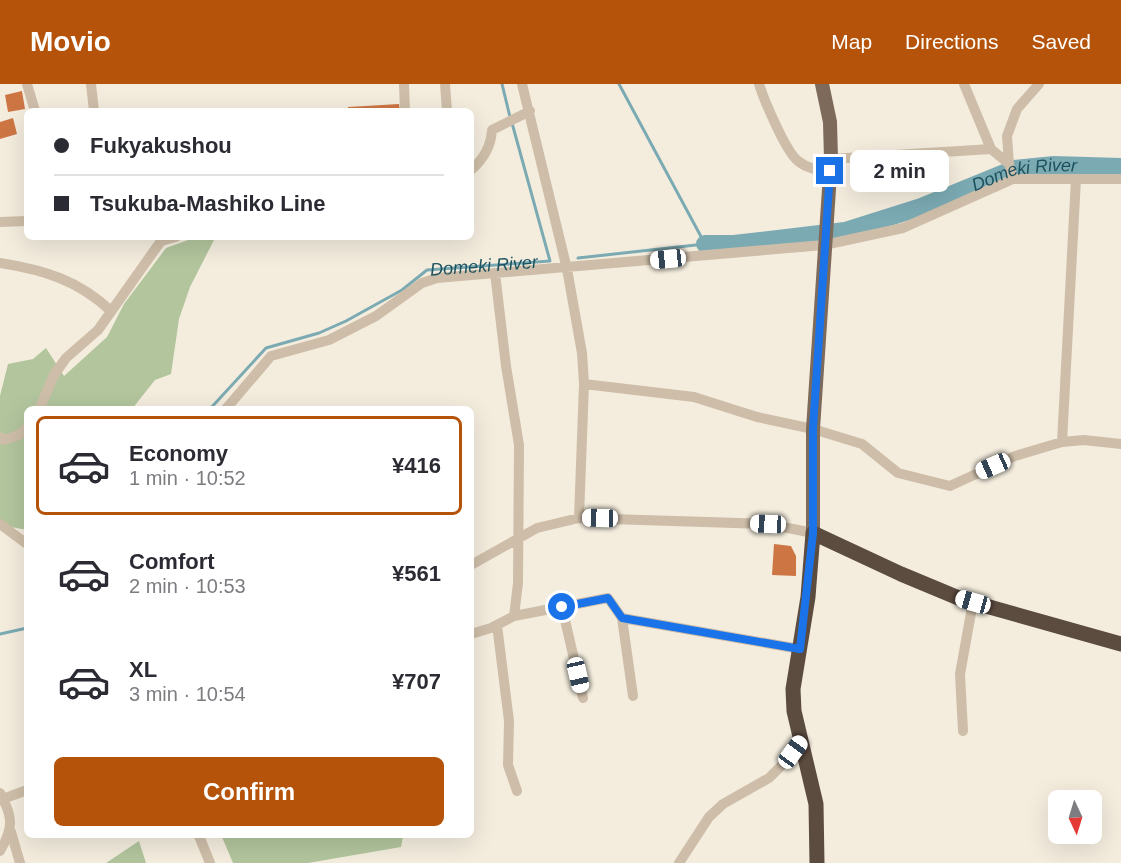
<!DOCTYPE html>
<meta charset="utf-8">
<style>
body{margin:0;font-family:Arial,sans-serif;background:#f7f7f7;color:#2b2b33;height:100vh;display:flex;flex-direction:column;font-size:22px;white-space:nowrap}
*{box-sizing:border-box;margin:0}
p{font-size:20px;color:#7c7c81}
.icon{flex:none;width:33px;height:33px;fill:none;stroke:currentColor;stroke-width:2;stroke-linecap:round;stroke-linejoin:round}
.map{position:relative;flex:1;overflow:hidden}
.panel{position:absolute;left:24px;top:322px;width:450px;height:432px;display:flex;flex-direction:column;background:#fff;border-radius:9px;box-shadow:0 6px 24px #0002}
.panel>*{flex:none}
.guide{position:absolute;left:24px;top:24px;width:450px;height:132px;border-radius:9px;box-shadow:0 6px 24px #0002;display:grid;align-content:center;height:132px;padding:0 30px;background:#fff}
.needle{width:39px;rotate:176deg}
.tools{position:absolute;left:1048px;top:706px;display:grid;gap:12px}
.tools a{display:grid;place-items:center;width:54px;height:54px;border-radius:9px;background:#fff;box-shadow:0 6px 24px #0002;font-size:30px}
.end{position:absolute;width:27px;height:27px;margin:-14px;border:8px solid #1a73e8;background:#fff;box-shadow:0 0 0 3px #fff}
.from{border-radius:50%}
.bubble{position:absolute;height:42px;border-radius:9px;background:#fff;box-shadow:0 6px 24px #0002;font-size:20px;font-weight:600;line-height:42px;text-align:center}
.car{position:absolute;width:18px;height:36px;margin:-18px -9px;border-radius:8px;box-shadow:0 0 4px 2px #0007;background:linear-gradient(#fff 24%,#345 0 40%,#fff 0 76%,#345 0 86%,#fff 0)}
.guide b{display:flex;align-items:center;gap:21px;height:57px;font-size:22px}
.guide b+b{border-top:2px solid #e1e1e2}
.guide i{width:15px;height:15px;background:#2b2b33}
ul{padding:10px 0 0;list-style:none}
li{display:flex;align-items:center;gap:18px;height:99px;margin:0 12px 9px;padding:0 18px;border:3px solid transparent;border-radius:9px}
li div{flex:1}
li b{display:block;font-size:22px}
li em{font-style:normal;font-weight:600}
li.active{border-color:#b45309}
li>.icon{width:54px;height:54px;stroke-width:1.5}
.button{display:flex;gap:12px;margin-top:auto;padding:12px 30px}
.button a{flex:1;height:69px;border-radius:9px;background:#b45309;color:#fff;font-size:24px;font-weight:600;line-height:69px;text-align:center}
header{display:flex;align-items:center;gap:36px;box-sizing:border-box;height:84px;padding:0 30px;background:#b45309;color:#fff}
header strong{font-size:28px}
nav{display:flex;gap:33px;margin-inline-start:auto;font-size:21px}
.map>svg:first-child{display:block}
</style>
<header>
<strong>Movio</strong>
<nav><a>Map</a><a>Directions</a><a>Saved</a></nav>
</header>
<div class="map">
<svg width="1121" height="779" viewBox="0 0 1121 779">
<rect width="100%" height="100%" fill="#f4edde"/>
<path fill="#b2c59d" d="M188,156H214L190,203L179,235L171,290L155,296L132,325L27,326V446L0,441V312L8,280L33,275L46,264L64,292L107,253L124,220L166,164Z
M225,752H403L401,763L308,779H233L222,753Z
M139,757L146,779H106Z"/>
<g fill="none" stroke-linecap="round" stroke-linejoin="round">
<g stroke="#7baab3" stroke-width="3">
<path d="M502,0L510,33"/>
<path d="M578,174L705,160L619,0"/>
<path id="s1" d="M209,326L266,264L319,249L346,237L402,206L427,186L550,177L512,39"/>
<path d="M0,550L27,544"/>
</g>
<path stroke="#7baab3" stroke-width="18" id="s2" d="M705,160H734L845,147L921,123L1014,85L1054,81L1121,83"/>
</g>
<path fill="#cd7644" d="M22,7L25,25L8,28L5,11Z
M399,20L400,27H348V23Z
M13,34L17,50L0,55V38Z
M774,460L791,462L796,472V492L772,491Z"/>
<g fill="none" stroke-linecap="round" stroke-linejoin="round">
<path stroke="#cebea9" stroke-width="10" d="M27,0L35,27
M91,0L94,27
M404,0L405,27
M445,0L447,27
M522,0L567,185L582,269L584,300L579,434
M759,0C764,16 786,68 798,77C808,85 818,86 830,87
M964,0L991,65L1009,80L1013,95
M831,75L991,65
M1009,80L1007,52L1017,25L1039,0
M471,86C484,75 491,62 492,46L530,27
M0,138L27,137
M0,179C44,186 78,196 111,227
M495,189L506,282L519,361L518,499L514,532
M584,300L694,313L757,333L813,345L862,360L898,389L950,402L1015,372L1062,358L1084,356L1121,360
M39,326L54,291L66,274L98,246L161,157L176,153
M225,326L271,272L329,256L376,232L422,199L437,194L824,161L903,144L1013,95H1121
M0,353L4,356L19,351L27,344
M1062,358L1076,95
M0,440L27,460
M471,481L537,444L579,434L768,440L813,449
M562,523L583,614
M622,534L633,612
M497,541L509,637L508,681L517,707
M471,550L491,544L514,532L608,514L622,534L800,565
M963,647L960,590L973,518
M0,709C13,733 14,743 0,767
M0,716L27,706
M11,748L20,779
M199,752L210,779
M679,779L709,733L723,720L769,694L784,679L801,656"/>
<path stroke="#7d6a5a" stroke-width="14" d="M813,449V345L831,75L830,38L822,0"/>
<path stroke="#5c4c40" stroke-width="15" d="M817,779L816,720L794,627L793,605L808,513L813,449L901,490L961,515L1121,560"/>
</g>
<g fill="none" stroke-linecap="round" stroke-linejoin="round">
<path stroke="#1a73e8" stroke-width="8" d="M562,523L608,514L622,534L800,565L813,449V345L830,87"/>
</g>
<g text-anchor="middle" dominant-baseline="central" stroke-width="6" stroke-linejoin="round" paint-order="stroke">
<g font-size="18" font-style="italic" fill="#1c525f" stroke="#fbf6eb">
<text stroke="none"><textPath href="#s2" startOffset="330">Domeki River</textPath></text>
<text stroke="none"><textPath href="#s1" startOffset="322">Domeki River</textPath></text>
</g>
</g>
</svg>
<div class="tools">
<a><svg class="needle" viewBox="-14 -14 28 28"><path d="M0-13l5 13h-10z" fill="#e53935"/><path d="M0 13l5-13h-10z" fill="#7c7c81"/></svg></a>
</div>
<i class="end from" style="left:562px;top:523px"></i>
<i class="end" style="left:830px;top:87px"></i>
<div class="bubble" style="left:850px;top:66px;width:99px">2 min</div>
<i class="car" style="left:668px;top:175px;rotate:264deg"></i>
<i class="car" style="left:993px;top:382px;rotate:246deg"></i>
<i class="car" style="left:600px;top:434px;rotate:271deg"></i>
<i class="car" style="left:768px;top:440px;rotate:272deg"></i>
<i class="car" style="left:973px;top:518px;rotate:286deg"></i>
<i class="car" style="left:578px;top:591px;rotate:167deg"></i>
<i class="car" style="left:793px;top:668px;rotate:36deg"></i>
<div class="guide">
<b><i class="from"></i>Fukyakushou</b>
<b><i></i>Tsukuba-Mashiko Line</b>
</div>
<section class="panel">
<ul>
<li class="active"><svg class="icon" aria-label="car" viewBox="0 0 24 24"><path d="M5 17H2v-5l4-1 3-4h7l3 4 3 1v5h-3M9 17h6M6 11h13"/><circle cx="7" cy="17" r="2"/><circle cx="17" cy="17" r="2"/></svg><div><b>Economy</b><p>1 min · 10:52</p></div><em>¥416</em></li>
<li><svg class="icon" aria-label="car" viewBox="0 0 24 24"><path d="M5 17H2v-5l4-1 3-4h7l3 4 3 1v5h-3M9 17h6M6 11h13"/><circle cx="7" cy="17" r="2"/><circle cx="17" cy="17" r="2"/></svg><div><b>Comfort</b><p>2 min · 10:53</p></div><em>¥561</em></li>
<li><svg class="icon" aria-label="car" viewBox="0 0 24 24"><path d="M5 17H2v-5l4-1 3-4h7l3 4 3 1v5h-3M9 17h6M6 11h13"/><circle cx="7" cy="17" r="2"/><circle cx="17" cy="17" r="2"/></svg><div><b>XL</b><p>3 min · 10:54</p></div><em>¥707</em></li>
</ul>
<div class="button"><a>Confirm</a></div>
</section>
</div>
